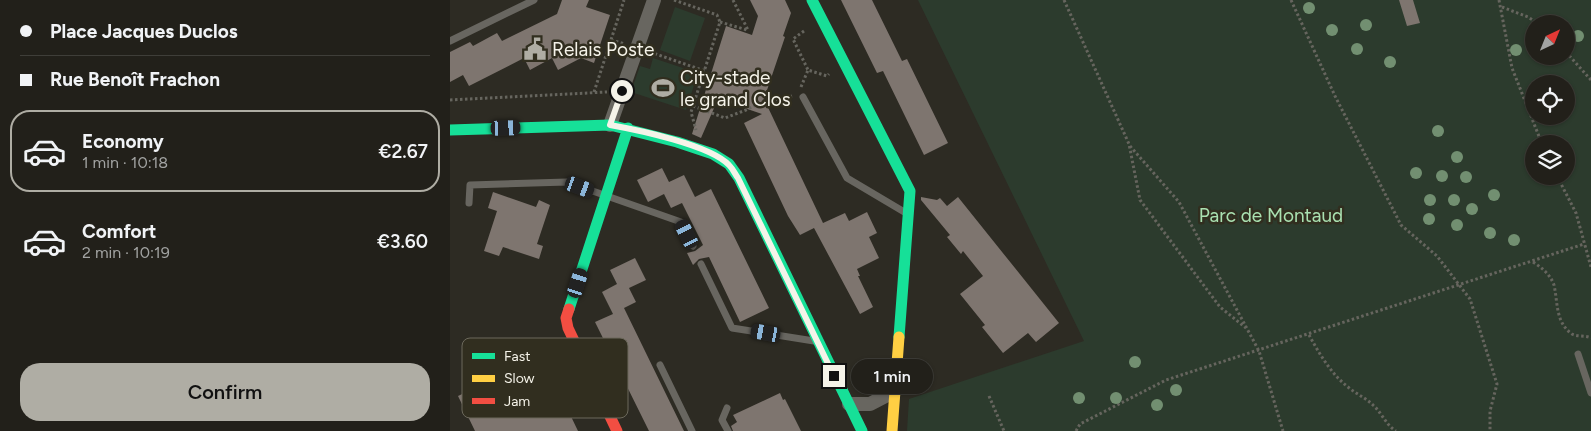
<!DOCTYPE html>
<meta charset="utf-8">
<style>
body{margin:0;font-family:Figtree,sans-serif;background:#2a2823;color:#f1f3f6;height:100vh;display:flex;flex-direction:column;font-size:19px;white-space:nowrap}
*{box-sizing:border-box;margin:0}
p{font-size:16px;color:#a2a3a2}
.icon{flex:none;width:28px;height:28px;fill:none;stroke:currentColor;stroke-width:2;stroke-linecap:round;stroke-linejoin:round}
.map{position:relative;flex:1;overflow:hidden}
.sheet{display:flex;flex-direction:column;background:#22201a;width:450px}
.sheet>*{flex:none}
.hud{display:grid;align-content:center;height:110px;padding:0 20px;background:#22201a}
.needle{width:32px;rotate:43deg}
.tools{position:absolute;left:1075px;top:15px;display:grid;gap:10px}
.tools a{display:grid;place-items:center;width:50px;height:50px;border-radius:50%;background:#22201a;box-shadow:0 1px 4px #0004,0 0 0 1px #3f3e39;font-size:25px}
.end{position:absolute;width:22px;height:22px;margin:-11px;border:6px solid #f5f3e9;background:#111;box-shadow:0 0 0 2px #111}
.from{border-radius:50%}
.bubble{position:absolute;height:35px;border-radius:18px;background:#22201a;box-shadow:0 1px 4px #0004,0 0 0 1px #3f3e39;font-size:16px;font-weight:600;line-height:35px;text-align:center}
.car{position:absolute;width:15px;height:30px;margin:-15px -8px;border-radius:6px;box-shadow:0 0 4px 1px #0007;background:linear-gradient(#222 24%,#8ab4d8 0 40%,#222 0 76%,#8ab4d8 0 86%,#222 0)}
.hud b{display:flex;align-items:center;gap:18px;height:48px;font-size:19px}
.hud b+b{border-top:1px solid #3f3e39}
.hud i{width:12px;height:12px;background:#f1f3f6}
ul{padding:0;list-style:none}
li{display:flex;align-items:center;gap:15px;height:82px;margin:0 10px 8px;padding:0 10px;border:2px solid transparent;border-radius:20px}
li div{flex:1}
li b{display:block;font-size:19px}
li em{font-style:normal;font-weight:600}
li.selected{border-color:#afada4}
li>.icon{width:45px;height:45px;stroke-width:1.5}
.action{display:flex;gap:10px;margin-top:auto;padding:10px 20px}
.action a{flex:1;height:58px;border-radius:20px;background:#afada4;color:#111;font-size:20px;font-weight:600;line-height:58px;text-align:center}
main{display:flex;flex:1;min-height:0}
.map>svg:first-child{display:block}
</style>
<main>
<section class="sheet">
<div class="hud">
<b><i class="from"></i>Place Jacques Duclos</b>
<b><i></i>Rue Benoît Frachon</b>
</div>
<ul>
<li class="selected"><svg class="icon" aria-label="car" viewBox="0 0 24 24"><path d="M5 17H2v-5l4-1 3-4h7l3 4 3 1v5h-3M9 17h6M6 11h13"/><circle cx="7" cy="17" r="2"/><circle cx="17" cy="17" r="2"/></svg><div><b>Economy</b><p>1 min · 10:18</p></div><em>€2.67</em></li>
<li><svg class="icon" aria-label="car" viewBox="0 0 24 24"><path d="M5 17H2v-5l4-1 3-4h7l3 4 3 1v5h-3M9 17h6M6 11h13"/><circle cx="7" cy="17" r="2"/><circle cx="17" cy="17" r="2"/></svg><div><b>Comfort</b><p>2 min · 10:19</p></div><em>€3.60</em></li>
</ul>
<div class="action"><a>Confirm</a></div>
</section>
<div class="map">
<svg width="1141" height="431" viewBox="0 0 1141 431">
<rect width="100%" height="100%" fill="#2d2b23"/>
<path fill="#2c3b2d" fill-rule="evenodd" d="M468,0H1141V431H457L459,399L634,341ZM1084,24H1116V56H1084ZM1084,84H1116V116H1084ZM1084,144H1116V176H1084Z
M225,7L255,18L240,61L210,50Z
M203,58L248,73L236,110L181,92L190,66L200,69Z"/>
<path fill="#7e756f" d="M112,0H139L136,7L160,15L144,63L131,58L108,70L102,58L80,70L74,58L19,86L13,75L0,82V52L20,42L23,46L47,33L52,41L107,14Z
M300,0H335L341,13L333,36L335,37L314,99L373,223L395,213L399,221L417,212L427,233L419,237L429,258L407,269L410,276H408L423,307L410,314L364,228L350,235L338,216L294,123L312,114L268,99L251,138L242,134L276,26L302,35L308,16Z
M391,0H422L452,61L457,59L498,143L474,155L433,71L427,73Z
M949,0H963L970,23L957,26Z
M212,168L219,182L234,175L245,197L261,189L319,308L290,322L259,257L249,259L243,265L237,253L245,251L253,245L232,203L221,208L214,194L198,202L187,180Z
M43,192L86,207L89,200L100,205L87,244L93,246L89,259L53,247L49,256L34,251L47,211L38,208Z
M471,197L487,200L490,198L497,206L508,197L609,323L586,342L578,333L553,353L532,327L535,325L510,294L533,276L513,251L511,254L497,237L500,235L471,200Z
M185,258L196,280L179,288L186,302L174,308L234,431H199L145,322L163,314L152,292L167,284L160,270Z
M42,380L50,396L83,380L98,412L115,404L128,431H25L8,396Z
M330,393L333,400L335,399L351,431H283L281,426L287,422L283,415Z"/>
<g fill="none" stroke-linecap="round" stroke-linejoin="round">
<path stroke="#66655e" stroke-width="3" stroke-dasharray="2.5 2.5" stroke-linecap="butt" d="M224,0L267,15L270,22L241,112L246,130
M283,0L298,30
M614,0L679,144L690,200L770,307L796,328
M841,0L885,96L951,225L987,256L1020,299L1047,384L1040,411V431
M1049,0L1062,68L1092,144
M1052,7L1078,17L1089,24
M270,22L297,30
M354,31L343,39L358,70
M161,40L175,44
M200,52L255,71
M1116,52L1141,80
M351,87L358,70L377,76L379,74
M144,92L174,0
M0,100L157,92
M243,106L275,118L296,110L319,98L329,100L342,96
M680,146L729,202L809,351L833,431
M1107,176L1126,213L1141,267
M1083,262C1092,268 1100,274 1104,285C1108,302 1105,322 1122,334C1127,337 1135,335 1141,338
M859,335C869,353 881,374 898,387C906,394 916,398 923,405C932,413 936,425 946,431
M539,396L554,431
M626,431L630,424L716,380L1134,244"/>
<path stroke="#686660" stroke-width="7" d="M0,41L84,0
M353,97L397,178L456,213
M19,203L20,185L117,182L231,222L243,246
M251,264L282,328L364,341
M1128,354L1141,393
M210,365L242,431
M277,408L272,420L278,431"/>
<path stroke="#686660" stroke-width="14" d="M160,125L204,0
M399,404H420L445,391"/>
<path stroke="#16e098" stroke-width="11" d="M362,0L460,191L449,337
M0,130L160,125L227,142L263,154L279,164L289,178L412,431
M119,309L178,128"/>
<path stroke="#ffcf43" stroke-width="11" d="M442,431L449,337"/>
<path stroke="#f24e42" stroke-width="11" d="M119,309L116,318L118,328L167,431"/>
</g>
<g fill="#728f71">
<circle cx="859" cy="8" r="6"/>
<circle cx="916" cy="25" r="6"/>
<circle cx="882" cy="30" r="6"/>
<circle cx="1128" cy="36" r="6"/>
<circle cx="907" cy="49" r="6"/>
<circle cx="1066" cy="50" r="6"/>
<circle cx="940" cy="62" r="6"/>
<circle cx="988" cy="131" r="6"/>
<circle cx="1007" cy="157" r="6"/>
<circle cx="966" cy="173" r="6"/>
<circle cx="992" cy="176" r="6"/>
<circle cx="1016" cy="177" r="6"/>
<circle cx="1044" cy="195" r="6"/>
<circle cx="980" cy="200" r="6"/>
<circle cx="1004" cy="200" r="6"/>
<circle cx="1022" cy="209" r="6"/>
<circle cx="979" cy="219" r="6"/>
<circle cx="1007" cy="225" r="6"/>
<circle cx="1040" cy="233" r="6"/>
<circle cx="1064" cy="240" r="6"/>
<circle cx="685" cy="362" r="6"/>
<circle cx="726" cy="390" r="6"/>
<circle cx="629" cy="398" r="6"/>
<circle cx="666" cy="398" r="6"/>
<circle cx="707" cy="405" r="6"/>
</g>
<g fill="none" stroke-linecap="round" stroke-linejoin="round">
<path stroke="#f5f3e9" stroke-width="6" d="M172,91L160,125C188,130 260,145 279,165C283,169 285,174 288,178L384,376"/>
</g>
<defs>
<symbol id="civic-bare" viewBox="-9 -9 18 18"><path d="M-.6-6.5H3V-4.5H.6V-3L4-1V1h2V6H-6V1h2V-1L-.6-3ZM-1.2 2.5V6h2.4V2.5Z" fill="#afada4" stroke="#312e1f" stroke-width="2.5" paint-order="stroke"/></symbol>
<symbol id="stadium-bare" viewBox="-9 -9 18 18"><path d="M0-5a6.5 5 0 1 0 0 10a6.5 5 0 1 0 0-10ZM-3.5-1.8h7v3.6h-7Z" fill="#afada4" stroke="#312e1f" stroke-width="2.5" paint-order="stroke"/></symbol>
</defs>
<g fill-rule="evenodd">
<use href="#civic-bare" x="69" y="33" width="32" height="32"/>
<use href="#stadium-bare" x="197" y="72" width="32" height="32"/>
</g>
<g text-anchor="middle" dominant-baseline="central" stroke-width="5" stroke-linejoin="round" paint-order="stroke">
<g font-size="19" fill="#f5f3e9" stroke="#312e1f" text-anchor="start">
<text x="102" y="49">Relais Poste</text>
<text x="230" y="77">City-stade<tspan x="230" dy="22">le grand Clos</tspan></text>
</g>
<g font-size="19" fill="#aae1b1" stroke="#312e1f">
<text x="821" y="215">Parc de Montaud</text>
</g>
</g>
<rect x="12" y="338" width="166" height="80" rx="8" fill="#312e1f" stroke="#6c695c" stroke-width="1"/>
<rect x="22" y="353" width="23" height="6" fill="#16e098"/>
<rect x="22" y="375" width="23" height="7" fill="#ffcf43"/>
<rect x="22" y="398" width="23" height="6" fill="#f24e42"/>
<g font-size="14" fill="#f5f3e9">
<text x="54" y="361">Fast</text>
<text x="54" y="383">Slow</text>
<text x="54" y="406">Jam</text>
</g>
</svg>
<div class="tools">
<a><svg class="needle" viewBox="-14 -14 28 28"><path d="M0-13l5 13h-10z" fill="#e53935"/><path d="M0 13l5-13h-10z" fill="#a2a3a2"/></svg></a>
<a><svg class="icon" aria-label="locate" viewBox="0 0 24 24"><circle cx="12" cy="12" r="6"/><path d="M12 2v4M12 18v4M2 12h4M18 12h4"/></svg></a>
<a><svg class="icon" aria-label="layers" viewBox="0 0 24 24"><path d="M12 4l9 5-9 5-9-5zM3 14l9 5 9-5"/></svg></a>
</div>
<i class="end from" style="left:172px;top:91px"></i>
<i class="end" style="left:384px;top:376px"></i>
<div class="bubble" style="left:401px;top:359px;width:82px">1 min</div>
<i class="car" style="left:56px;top:128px;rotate:88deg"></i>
<i class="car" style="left:130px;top:187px;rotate:110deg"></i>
<i class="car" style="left:237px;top:234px;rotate:333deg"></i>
<i class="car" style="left:128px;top:283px;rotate:18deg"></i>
<i class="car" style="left:316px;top:333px;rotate:280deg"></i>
</div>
</main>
